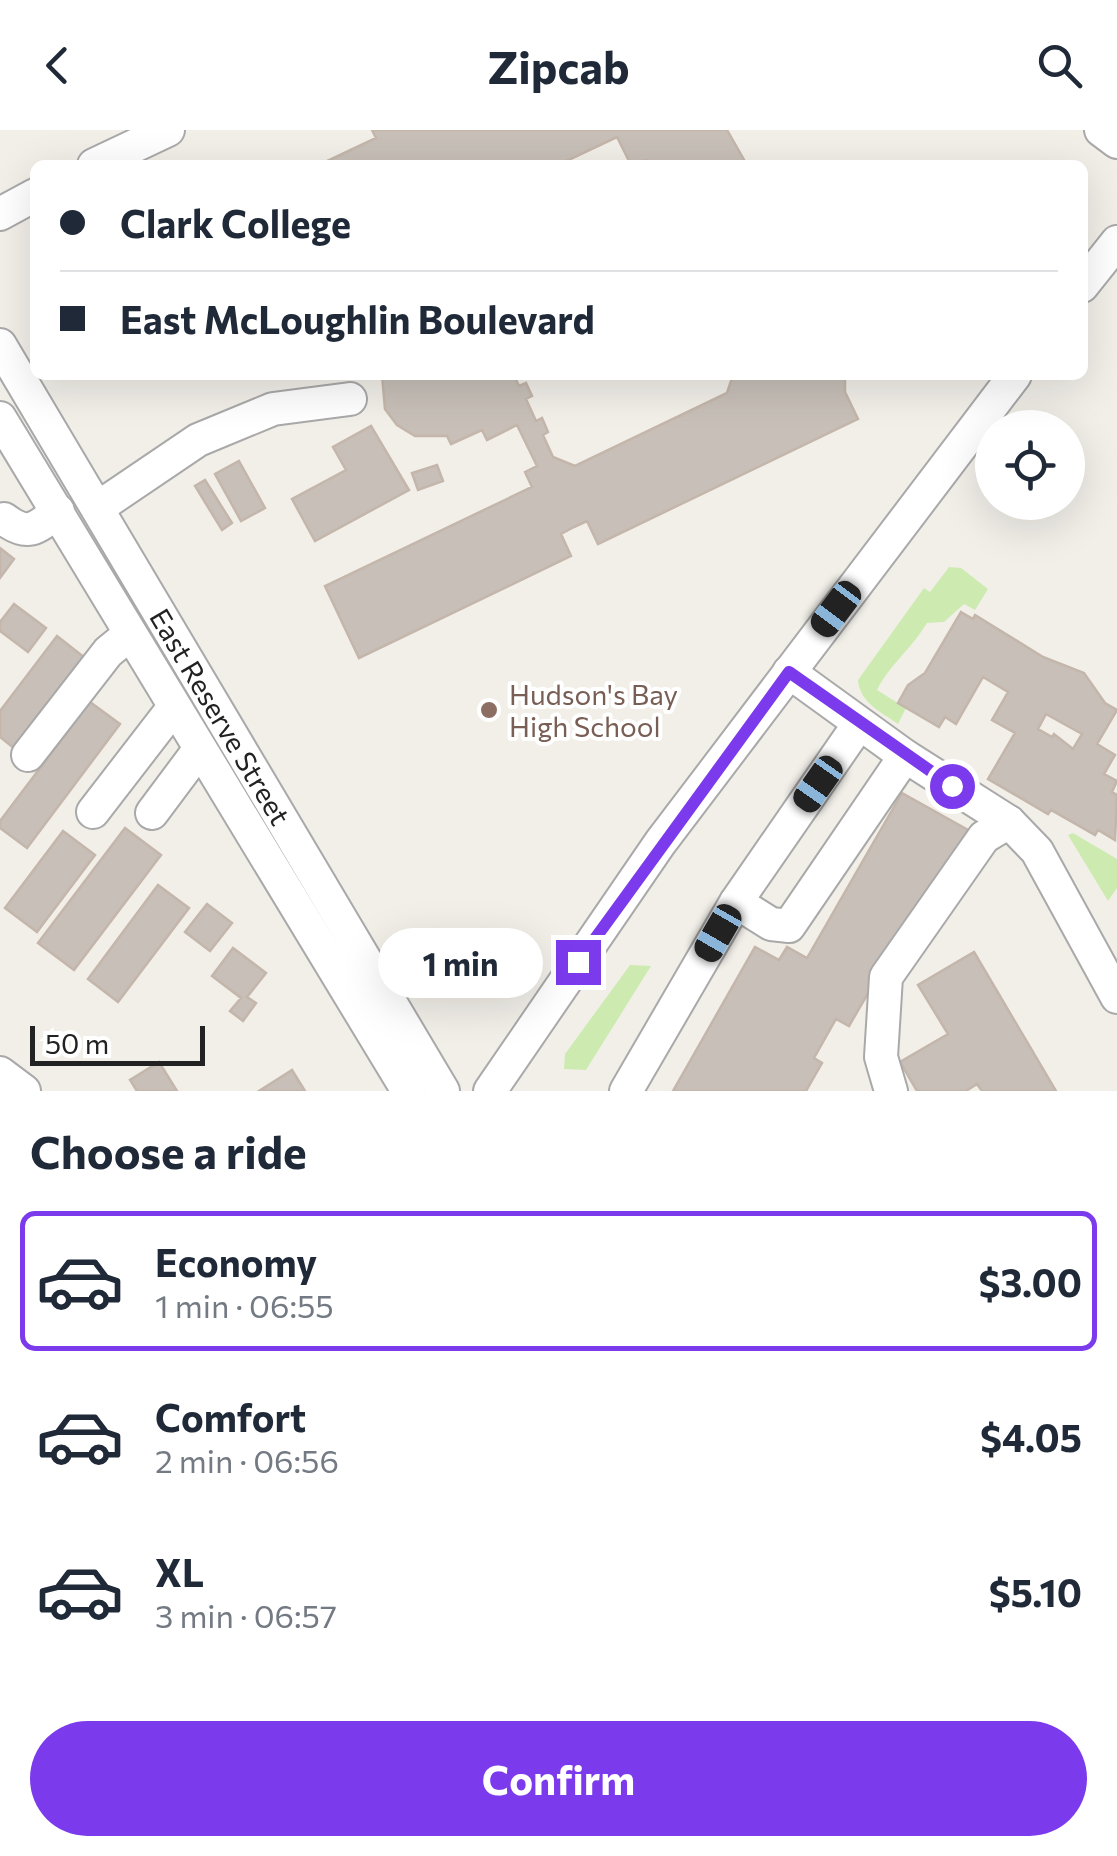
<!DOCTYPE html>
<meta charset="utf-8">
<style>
body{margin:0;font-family:Commissioner,sans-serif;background:#f6f6f7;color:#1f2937;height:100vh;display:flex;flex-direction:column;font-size:38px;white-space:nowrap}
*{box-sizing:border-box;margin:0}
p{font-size:32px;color:#747a83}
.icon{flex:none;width:55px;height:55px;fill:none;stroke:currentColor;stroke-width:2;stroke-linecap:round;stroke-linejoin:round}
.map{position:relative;height:961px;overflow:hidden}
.sheet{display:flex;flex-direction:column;background:#fff;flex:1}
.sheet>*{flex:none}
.banner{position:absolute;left:30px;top:30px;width:1058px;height:220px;border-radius:15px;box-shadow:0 10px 40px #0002;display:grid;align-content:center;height:220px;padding:0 30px;background:#fff}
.buttons{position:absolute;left:975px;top:280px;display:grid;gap:20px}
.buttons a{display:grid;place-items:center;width:110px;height:110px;border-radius:50%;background:#fff;box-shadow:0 10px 40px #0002;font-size:50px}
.scale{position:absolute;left:30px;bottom:25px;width:175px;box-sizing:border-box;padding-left:10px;border:5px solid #222;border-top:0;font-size:28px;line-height:35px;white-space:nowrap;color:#222;-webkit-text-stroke:8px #fff;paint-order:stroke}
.end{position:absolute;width:45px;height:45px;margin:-22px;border:12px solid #7c3aed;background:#fff;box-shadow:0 0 0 5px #fff}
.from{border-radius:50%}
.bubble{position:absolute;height:70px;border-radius:35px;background:#fff;box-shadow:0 10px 40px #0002;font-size:32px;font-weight:700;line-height:70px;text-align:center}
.car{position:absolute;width:30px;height:60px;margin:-30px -15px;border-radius:12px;box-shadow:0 0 8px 2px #0007;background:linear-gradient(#222 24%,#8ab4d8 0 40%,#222 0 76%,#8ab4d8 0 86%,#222 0)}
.banner b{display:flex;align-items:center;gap:35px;height:95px;font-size:38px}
.banner b+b{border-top:2px solid #e0e1e3}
.banner i{width:25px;height:25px;background:#1f2937}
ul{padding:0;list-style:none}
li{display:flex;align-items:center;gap:30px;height:140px;margin:0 20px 15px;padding:0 10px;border:5px solid transparent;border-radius:15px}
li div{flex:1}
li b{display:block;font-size:38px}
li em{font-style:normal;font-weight:700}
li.current{border-color:#7c3aed}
li>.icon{width:90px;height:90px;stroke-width:1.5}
h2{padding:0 30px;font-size:45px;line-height:120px}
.button{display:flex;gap:20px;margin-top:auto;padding:20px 30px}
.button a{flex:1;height:115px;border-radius:60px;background:#7c3aed;color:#fff;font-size:40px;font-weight:700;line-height:115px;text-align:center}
header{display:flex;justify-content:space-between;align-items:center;height:130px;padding:0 30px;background:#fff;font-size:45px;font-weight:700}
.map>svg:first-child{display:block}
</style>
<header><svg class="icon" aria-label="back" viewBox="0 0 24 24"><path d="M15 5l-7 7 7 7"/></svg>Zipcab<svg class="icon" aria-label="search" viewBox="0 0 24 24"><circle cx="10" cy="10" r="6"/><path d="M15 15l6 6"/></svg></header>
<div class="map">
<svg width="1117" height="961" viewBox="0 0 1117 961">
<rect width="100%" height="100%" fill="#f2efe9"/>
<path fill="#cdebb0" d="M949,437L961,438L988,459L975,480L964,474L944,492L927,493C909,522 891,533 877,560L906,578L898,594C880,581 860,573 858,550L924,458L930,462Z
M1073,703L1117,729V758L1108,771L1068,705Z
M630,835L651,836L586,940L564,939L565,924Z"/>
<path fill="#c7bfb8" stroke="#c4b6ab" stroke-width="2.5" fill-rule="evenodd" d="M372,0H727L747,35H648L646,30L631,35L617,7L558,35H319L376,8Z
M382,245H514L519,256L526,253L532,266L526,269L536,291L542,288L548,302L543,305L553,327L575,336L727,263L733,245H845V262L858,289L598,414L587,391L574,397L561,404L571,426L359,528L325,456L532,357L525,342L537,336L517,295L487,310L482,300L451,314L447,306H415L397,295L385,279Z
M371,296L409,360L315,411L292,369L346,340L333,317Z
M239,331L265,378L241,391L215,344Z
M437,335L443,351L418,360L412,343Z
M205,350L232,393L222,400L195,356Z
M0,418L14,429L0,448Z
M14,474L46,498L28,522L0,501V492Z
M961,482L973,489L975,485L1043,527L1084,543L1105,573L1117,580L1097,614L1115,625L1104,644L1117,651L1112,662L1117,665L1115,710L1098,700L1095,705L1051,680L1048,684L988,649L1015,603L992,590L1008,562L983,547L956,594L945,587L939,597L898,573L908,555L925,543ZM1046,584L1082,604L1073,619L1054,604L1052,607L1038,599Z
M57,506L85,528L15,619L0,607V581Z
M90,572L120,594L27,718L0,698V691Z
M902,663L968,700L872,868L867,865L849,896L836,889L814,928L822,933L806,961H673L755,817L779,830L787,817L807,828Z
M125,698L161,725L74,840L38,813Z
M63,701L95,725L37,802L5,778Z
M158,755L189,778L118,872L88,849Z
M207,774L232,793L210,821L185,802Z
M233,818L266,843L247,867L256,873L243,891L230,881L241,868L212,846Z
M974,822L1056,961H982L977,954L966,961H917L900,932L948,904L918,855Z
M159,932L177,961H137L130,950Z
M292,940L305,961H259Z"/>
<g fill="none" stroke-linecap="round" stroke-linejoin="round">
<defs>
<g id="minor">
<path d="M1101,0L1117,12"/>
<path d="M94,35L168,0"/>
<path d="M0,84L35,65"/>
<path d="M1082,156L1117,112"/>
<path id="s1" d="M0,215L443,961"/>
<path d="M0,288L408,961"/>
<path d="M99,377L198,310L273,279L350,269"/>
<path d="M4,389C28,407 36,399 58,381"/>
<path d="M789,542L905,626L1009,692L1037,721L1117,867"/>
<path d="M28,625L108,522L130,504"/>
<path d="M93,682L174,577"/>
<path d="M152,683L199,620"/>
<path d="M736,772L771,794L789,796L905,626"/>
<path d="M0,943L24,961"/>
<path d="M490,961L660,713L1015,245"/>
<path d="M626,961L736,772L859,594"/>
<path d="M891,961L881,927L886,847L984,707L1009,692"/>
</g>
</defs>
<use href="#minor" stroke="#a9a9a9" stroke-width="36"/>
<use href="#minor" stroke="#fff" stroke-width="32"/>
</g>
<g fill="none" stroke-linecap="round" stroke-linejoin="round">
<path stroke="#7c3aed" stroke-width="12" d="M578,832L789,542L952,656"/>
</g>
<circle fill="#8d6e63" stroke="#fff" stroke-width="4" cx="489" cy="580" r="10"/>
<g text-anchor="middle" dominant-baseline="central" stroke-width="8" stroke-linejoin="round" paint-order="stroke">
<g font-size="28" fill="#785e54" stroke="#fff" text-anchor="start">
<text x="509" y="564">Hudson's Bay<tspan x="509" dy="32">High School</tspan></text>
</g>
<g font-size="28" fill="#222" stroke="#fff">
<text stroke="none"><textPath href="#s1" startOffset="432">East Reserve Street</textPath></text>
</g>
</g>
</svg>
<div class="buttons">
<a><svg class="icon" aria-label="locate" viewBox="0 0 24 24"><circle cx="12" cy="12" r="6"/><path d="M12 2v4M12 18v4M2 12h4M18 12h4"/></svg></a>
</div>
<div class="scale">50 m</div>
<i class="end from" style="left:952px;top:656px"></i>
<i class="end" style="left:578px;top:832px"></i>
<div class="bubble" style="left:378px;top:798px;width:165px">1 min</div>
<i class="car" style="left:836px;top:479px;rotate:217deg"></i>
<i class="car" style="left:818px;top:654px;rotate:215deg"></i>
<i class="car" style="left:718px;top:803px;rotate:210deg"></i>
<div class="banner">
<b><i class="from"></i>Clark College</b>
<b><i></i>East McLoughlin Boulevard</b>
</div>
</div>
<section class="sheet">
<h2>Choose a ride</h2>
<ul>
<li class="current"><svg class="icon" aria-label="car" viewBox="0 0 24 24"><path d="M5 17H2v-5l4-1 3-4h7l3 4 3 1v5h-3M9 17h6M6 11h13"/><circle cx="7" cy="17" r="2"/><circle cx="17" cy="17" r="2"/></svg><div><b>Economy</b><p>1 min · 06:55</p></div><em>$3.00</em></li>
<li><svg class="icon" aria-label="car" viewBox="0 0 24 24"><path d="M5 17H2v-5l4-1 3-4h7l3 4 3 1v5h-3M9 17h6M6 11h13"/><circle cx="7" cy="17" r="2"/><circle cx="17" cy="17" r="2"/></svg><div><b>Comfort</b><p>2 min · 06:56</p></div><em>$4.05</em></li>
<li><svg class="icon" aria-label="car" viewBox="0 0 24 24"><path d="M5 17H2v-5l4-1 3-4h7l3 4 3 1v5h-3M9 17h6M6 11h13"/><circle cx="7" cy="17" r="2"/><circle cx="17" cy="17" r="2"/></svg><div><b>XL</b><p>3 min · 06:57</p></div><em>$5.10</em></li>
</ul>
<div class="button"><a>Confirm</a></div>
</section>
